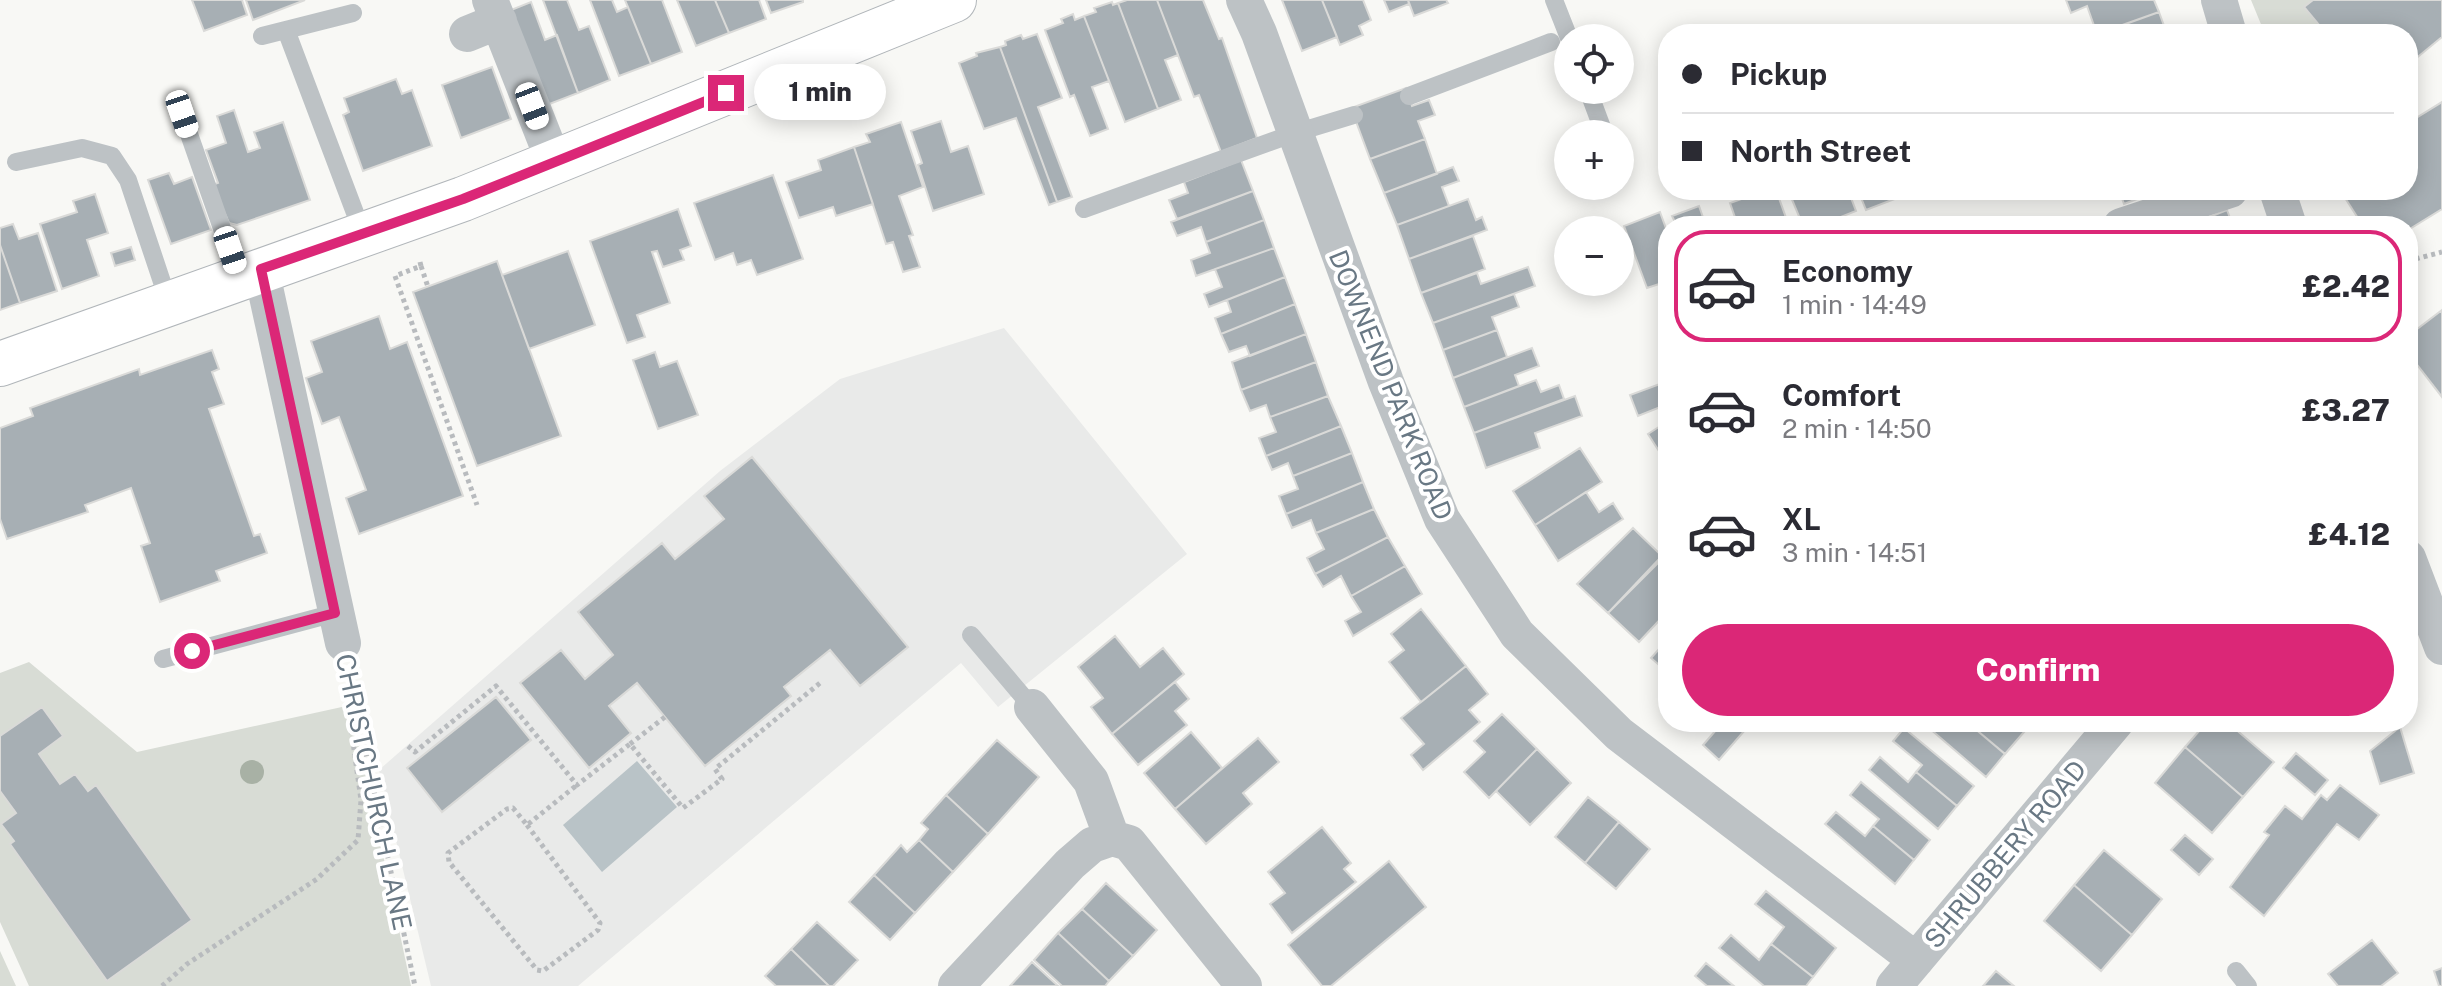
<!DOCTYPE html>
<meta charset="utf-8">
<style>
body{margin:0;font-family:"Public Sans",sans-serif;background:#f7f7f7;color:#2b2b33;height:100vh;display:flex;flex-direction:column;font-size:30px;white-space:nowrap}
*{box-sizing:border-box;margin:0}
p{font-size:26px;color:#7c7c81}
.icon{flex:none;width:44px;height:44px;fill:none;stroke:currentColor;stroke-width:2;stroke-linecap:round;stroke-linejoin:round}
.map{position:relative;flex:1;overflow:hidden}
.sheet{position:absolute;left:1658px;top:216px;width:760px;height:516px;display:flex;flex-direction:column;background:#fff;border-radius:32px;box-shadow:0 4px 20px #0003}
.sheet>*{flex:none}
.guide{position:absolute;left:1658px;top:24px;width:760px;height:176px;border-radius:32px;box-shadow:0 4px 20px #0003;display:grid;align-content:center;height:176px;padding:0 24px;background:#fff}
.fabs{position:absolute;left:1554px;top:24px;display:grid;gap:16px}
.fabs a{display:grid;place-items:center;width:80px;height:80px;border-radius:50%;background:#fff;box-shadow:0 4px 20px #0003;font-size:40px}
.end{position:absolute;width:36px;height:36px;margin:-18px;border:10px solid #db2777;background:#fff;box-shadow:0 0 0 4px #fff}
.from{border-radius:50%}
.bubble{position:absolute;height:56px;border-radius:28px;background:#fff;box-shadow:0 4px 20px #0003;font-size:26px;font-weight:800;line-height:56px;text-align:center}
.car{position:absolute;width:24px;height:48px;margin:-24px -12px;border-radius:10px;box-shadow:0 0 6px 2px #0007;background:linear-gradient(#fff 24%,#345 0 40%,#fff 0 76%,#345 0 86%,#fff 0)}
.guide b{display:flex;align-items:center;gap:28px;height:76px;font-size:30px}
.guide b+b{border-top:2px solid #e1e1e2}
.guide i{width:20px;height:20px;background:#2b2b33}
ul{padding:14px 0 0;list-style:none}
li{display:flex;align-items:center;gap:24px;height:112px;margin:0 16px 12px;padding:0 8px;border:4px solid transparent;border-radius:32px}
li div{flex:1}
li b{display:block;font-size:30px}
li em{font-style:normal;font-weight:800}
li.on{border-color:#db2777}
li>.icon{width:72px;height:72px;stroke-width:1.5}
.button{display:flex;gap:16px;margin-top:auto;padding:16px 24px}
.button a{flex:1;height:92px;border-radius:48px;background:#db2777;color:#fff;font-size:32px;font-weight:800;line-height:92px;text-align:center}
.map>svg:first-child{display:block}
</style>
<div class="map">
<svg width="2442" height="986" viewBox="0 0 2442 986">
<rect width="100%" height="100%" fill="#f8f8f5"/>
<path fill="#e9eae9" d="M1004,328L1187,554L998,707L961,663L578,986H431L379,770L720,471L840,379Z"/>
<path fill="#d8dcd5" d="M2251,0H2312L2305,7L2320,26L2310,34H2265Z
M29,662L137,752L351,705L411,986H29L0,922V673Z
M0,951L16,986H0Z"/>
<path fill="#b9c3c7" d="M637,761L677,807L602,872L563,825Z"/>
<path fill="#a7afb4" stroke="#dadad8" stroke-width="2" d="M192,0H242L247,15L204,31Z
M246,0H305L253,20Z
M543,0H567L579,30L589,26L610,80L578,93Z
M590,0H612L617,12L628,7L651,64L619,76Z
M625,0H662L682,52L651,64Z
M677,0H715L729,33L696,46Z
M715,0H759L766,19L729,33Z
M766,0H803V2L771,13Z
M1127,0H1157L1178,55L1165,60L1181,100L1158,109L1118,3Z
M1157,0H1203L1219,39L1222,38L1257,138L1221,152L1199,95L1194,97Z
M1282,0H1322L1337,37L1302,51Z
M1322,0H1363L1371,20L1359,26L1363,35L1340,45Z
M1384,0H1408L1409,4L1389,12Z
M1408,0H1446L1448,3L1414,16Z
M2066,0H2154L2159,12L2097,34L2087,6L2071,13Z
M2313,0H2442V37L2408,65V34H2310L2320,26L2304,7Z
M531,2L545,40L557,35L578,93L547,105L511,10Z
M1112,2L1113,5L1118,3L1158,109L1125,122L1084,16L1096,12L1094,8Z
M2159,12L2167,34H2098Z
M1073,14L1075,20L1084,16L1109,81L1092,87L1108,129L1090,136L1074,95L1070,97L1045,30L1063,23L1061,19Z
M1037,34L1062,98L1038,107L1072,197L1057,202L1000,47L1006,45L1005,41L1021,35L1023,39Z
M1000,47L1057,202L1049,205L1016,118L984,129L959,63L977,56L976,53Z
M492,67L511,119L461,138L442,85Z
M396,79L402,94L412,90L432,146L363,171L343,115L349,112L344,98Z
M1406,88L1412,106L1429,100L1435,115L1418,121L1425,139L1370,159L1351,108Z
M2442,102V209L2408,230V226H2363L2340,190H2408V123Z
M234,110L248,152L260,148L254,132L283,122L310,200L237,225L229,223L212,185L218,183L206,150L226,143L217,116Z
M941,121L951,152L968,146L984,194L933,211L918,165L922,163L911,131Z
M901,122L923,187L899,196L913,235L909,236L920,267L903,272L893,242L886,244L854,147L870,142L866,134Z
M1425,139L1437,174L1384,193L1370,159Z
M854,147L873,204L836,216L833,207L799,218L786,182L821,170L818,160Z
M1241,160L1253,191L1177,219L1169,200L1188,193L1184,182Z
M1453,167L1459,181L1442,187L1449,206L1397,225L1384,193Z
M169,173L174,184L192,177L211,230L171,244L148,180Z
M773,175L803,259L757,275L751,260L737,265L733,253L715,260L694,203Z
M1751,190H1776L1789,226H1738L1730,203L1753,195Z
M1788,190H1848L1856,211L1818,226H1803Z
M1858,190H1918L1866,210Z
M2119,190H2161L2124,204Z
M1253,191L1264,220L1206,242L1201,227L1177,236L1171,222Z
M95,194L108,233L87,240L99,276L62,289L40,224L77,212L73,201Z
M1468,199L1476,220L1482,217L1487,230L1409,259L1397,225Z
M1699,206L1706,226H1677L1672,216Z
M678,209L691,246L680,250L684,260L663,267L657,251L652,252L670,303L637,315L645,337L627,343L590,241Z
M2227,210L2233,226H2187Z
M1660,212L1668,234V301L1665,302L1659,284L1647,288L1624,226Z
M1264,220L1274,248L1196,276L1191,260L1210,253L1206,242Z
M13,224L19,239L38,233L57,291L20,303L0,245V228Z
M1473,236L1485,269L1421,293L1409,259Z
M0,245L20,303L0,310Z
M131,247L135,260L115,266L111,253Z
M1274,248L1285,277L1209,307L1204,294L1222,287L1215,269Z
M568,251L595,325L529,349L502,275Z
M497,261L561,436L477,466L413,292Z
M1528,267L1535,286L1433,323L1421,293L1477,273L1481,284Z
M1285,277L1295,304L1221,334L1215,318L1231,312L1227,300Z
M1514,294L1519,307L1492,317L1497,330L1443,350L1433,323Z
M1295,304L1306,334L1250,356L1246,346L1229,352L1221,334Z
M2442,310V397L2408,353V336Z
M379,316L390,349L407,342L463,496L359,534L346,498L366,490L339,417L322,424L306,378L322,372L311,341Z
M1497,330L1507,357L1453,378L1443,350Z
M1306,334L1316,362L1241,390L1232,362Z
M1532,348L1539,366L1515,375L1519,386L1464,407L1453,378Z
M212,350L219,369L212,372L224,404L209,409L254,536L260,534L267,553L216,571L220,581L160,602L141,546L150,543L131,488L85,505L88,512L7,539L0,519V428L33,416L30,408L139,369L140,375Z
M655,352L660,367L677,361L698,415L658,429L633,360Z
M1316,362L1328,396L1270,417L1266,405L1250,411L1241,390Z
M1536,380L1541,392L1559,385L1564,399L1474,433L1464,407Z
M1668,381V404L1638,416L1630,395Z
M1328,396L1341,426L1266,456L1259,438L1276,432L1270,417Z
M1575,396L1582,416L1535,433L1540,448L1486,468L1474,433Z
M1668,421V461L1666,462L1648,434Z
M1341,426L1352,453L1293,476L1288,463L1272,470L1266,456Z
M1580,448L1602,482L1535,525L1513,491Z
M1352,453L1363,482L1286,514L1279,496L1298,489L1293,476Z
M752,457L908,647L860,686L830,650L784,687L791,696L705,766L637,683L609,706L631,733L589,768L520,683L561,650L585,679L613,655L578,612L662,543L675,559L724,519L704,496Z
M1363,482L1374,509L1316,533L1311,520L1292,528L1286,514Z
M1586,492L1599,512L1613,503L1623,519L1558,561L1535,525Z
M1374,509L1388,537L1315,574L1307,558L1324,549L1316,533Z
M1633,528L1662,556L1608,613L1577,584Z
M1388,537L1405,566L1351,596L1341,576L1323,587L1315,574Z
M1666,555L1668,611L1639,642L1608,613Z
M1405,566L1422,594L1353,636L1345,621L1361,612L1351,596Z
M1421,609L1466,666L1421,702L1389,662L1404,650L1391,634Z
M1115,636L1140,667L1163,648L1184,674L1112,734L1091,707L1103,698L1078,667Z
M1668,639V671L1667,672L1651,658Z
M1466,666L1488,694L1469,710L1480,722L1423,770L1411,755L1424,744L1401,718Z
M1175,682L1189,699L1175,711L1187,725L1138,765L1112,734Z
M496,697L531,740L442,812L407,768Z
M42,707L63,736L39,754L60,784L75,774L88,791L96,785L192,920L107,981L10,844L14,841L1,824L16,813L0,791V736Z
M1502,714L1537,749L1489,798L1464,772L1485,752L1474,741Z
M1723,722H1737L1745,730L1719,760L1703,745Z
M1922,722H1967L2005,754L1986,777Z
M1967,722H2012L2024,732L2005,754Z
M2012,722H2032L2024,732Z
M2207,722H2227L2274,762L2243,797L2185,747Z
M2400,727L2414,773L2380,784L2370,751Z
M1904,728L1974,786L1957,806L1916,772L1922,765L1893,741Z
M1191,732L1222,768L1175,809L1144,773Z
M1258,738L1279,762L1243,793L1252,804L1206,844L1175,809Z
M997,740L1039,777L988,834L946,795Z
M2185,747L2243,797L2212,833L2155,783Z
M1537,749L1571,783L1530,825L1496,791Z
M2296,753L2328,780L2315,795L2283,768Z
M1880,757L1908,782L1916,772L1957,806L1938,829L1869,770Z
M1861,782L1930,840L1914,860L1873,826L1879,819L1850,795Z
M2340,785L2379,815L2359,840L2337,824L2264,916L2230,887L2269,835L2264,832L2285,806L2302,819L2321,795L2327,800Z
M946,795L988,834L953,872L919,840L928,829L921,823Z
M1588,797L1619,822L1585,863L1555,837Z
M1836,812L1865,836L1873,826L1914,860L1895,884L1825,824Z
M1619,822L1650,849L1616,889L1585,863Z
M1322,827L1351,863L1344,869L1356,882L1292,933L1270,904L1285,893L1268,872Z
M2185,835L2213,859L2199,875L2171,850Z
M919,840L953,872L915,913L874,875L901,845L907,852Z
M2104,850L2162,899L2132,935L2074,885Z
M1389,861L1426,907L1331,986H1322L1288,945Z
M874,875L915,913L890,940L849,902Z
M1106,883L1157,930L1133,956L1082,909Z
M2074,885L2132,935L2101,971L2044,921Z
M1766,891L1836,948L1813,977L1771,944L1784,927L1755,904Z
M1082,909L1133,956L1109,981L1058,933Z
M817,922L858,960L833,986H829L791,949Z
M1058,933L1109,981L1105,986H1062L1034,960Z
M1731,935L1759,960L1771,944L1813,977L1806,986H1764L1719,948Z
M2372,940L2398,973L2381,986H2338L2328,974Z
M791,949L829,986H776L765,976Z
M1032,962L1058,986H1010Z
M1706,963L1734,986H1707L1695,976Z
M2442,968V986H2439L2434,971Z
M1996,971L2014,986H1983Z"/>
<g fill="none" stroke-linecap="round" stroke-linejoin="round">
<defs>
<path id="primary" d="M0,364L463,199L954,0"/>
</defs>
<use href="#primary" stroke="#b1b6ba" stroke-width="46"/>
<path stroke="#b8bbbe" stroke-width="5" stroke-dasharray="4 4" stroke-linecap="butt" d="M2408,261L2442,252
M420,262L421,266L395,276L477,505
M421,266L428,287
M351,682L415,986
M630,744L665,717
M408,746L415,752L496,686L577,785L630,744L683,808L722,779L715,769L820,683
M527,825L600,923L598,930L543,971L537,970L449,862L448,853L507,809L513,808L527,825L577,785
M162,986L187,964L317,879L358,840L361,800L345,684"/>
<path stroke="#bdc2c5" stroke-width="18" d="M1554,0L1569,38
M286,30L363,234
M262,36L353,13
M1588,90L1604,133
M1409,96L1551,42
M182,114L239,277
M16,162L82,148L112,156L128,180L169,303
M1084,209L1295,133L1354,115
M971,635L1032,707
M163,659L335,613
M2236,971L2248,986"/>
<path stroke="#bdc2c5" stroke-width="36" d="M490,0L554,162
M1244,0L1259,33L1386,382L1442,519L1517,634L1619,734L1916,960
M2219,0L2229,34
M467,34L499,21
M2277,190L2289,226
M2121,226L2230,190
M261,269L343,643
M2408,558L2442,647
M1032,707L1091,781L1112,838
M956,986L1070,864L1092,845L1112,838L1129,843L1244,986
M1894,986L2116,722"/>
<use href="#primary" stroke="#fff" stroke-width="44"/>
</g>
<circle fill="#a8b1a5" cx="252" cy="772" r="12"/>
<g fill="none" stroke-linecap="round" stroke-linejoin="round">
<path stroke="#db2777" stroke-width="10" d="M192,651L335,613L261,269L463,199L726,93"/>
</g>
<g text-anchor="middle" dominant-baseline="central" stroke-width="8" stroke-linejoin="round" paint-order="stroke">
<g font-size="26" fill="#697884" stroke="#fff">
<text transform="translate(1391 385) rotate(68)">DOWNEND PARK ROAD</text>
<text transform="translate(374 792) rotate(78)">CHRISTCHURCH LANE</text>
<text transform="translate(2005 854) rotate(-50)">SHRUBBERY ROAD</text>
</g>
</g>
</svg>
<div class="fabs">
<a><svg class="icon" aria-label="locate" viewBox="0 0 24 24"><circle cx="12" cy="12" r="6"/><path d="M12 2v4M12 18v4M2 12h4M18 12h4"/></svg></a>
<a>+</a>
<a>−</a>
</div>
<i class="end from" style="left:192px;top:651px"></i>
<i class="end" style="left:726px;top:93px"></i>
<div class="bubble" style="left:754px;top:64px;width:132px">1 min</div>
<i class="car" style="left:532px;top:106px;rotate:159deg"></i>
<i class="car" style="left:182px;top:114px;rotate:161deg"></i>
<i class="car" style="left:230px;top:250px;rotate:161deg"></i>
<div class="guide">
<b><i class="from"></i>Pickup</b>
<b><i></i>North Street</b>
</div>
<section class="sheet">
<ul>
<li class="on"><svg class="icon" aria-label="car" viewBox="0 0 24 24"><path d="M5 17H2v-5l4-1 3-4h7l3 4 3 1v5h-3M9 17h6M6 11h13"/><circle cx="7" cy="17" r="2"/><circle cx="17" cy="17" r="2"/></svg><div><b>Economy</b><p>1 min · 14:49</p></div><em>£2.42</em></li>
<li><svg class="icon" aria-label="car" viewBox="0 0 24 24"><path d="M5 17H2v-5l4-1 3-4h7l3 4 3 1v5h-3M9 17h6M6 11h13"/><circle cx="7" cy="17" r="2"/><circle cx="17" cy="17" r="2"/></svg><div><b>Comfort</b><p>2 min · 14:50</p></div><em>£3.27</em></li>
<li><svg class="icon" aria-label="car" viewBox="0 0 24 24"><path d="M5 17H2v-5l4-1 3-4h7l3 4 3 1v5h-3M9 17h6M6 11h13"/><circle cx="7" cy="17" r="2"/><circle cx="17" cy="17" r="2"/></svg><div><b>XL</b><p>3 min · 14:51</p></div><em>£4.12</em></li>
</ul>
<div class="button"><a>Confirm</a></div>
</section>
</div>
